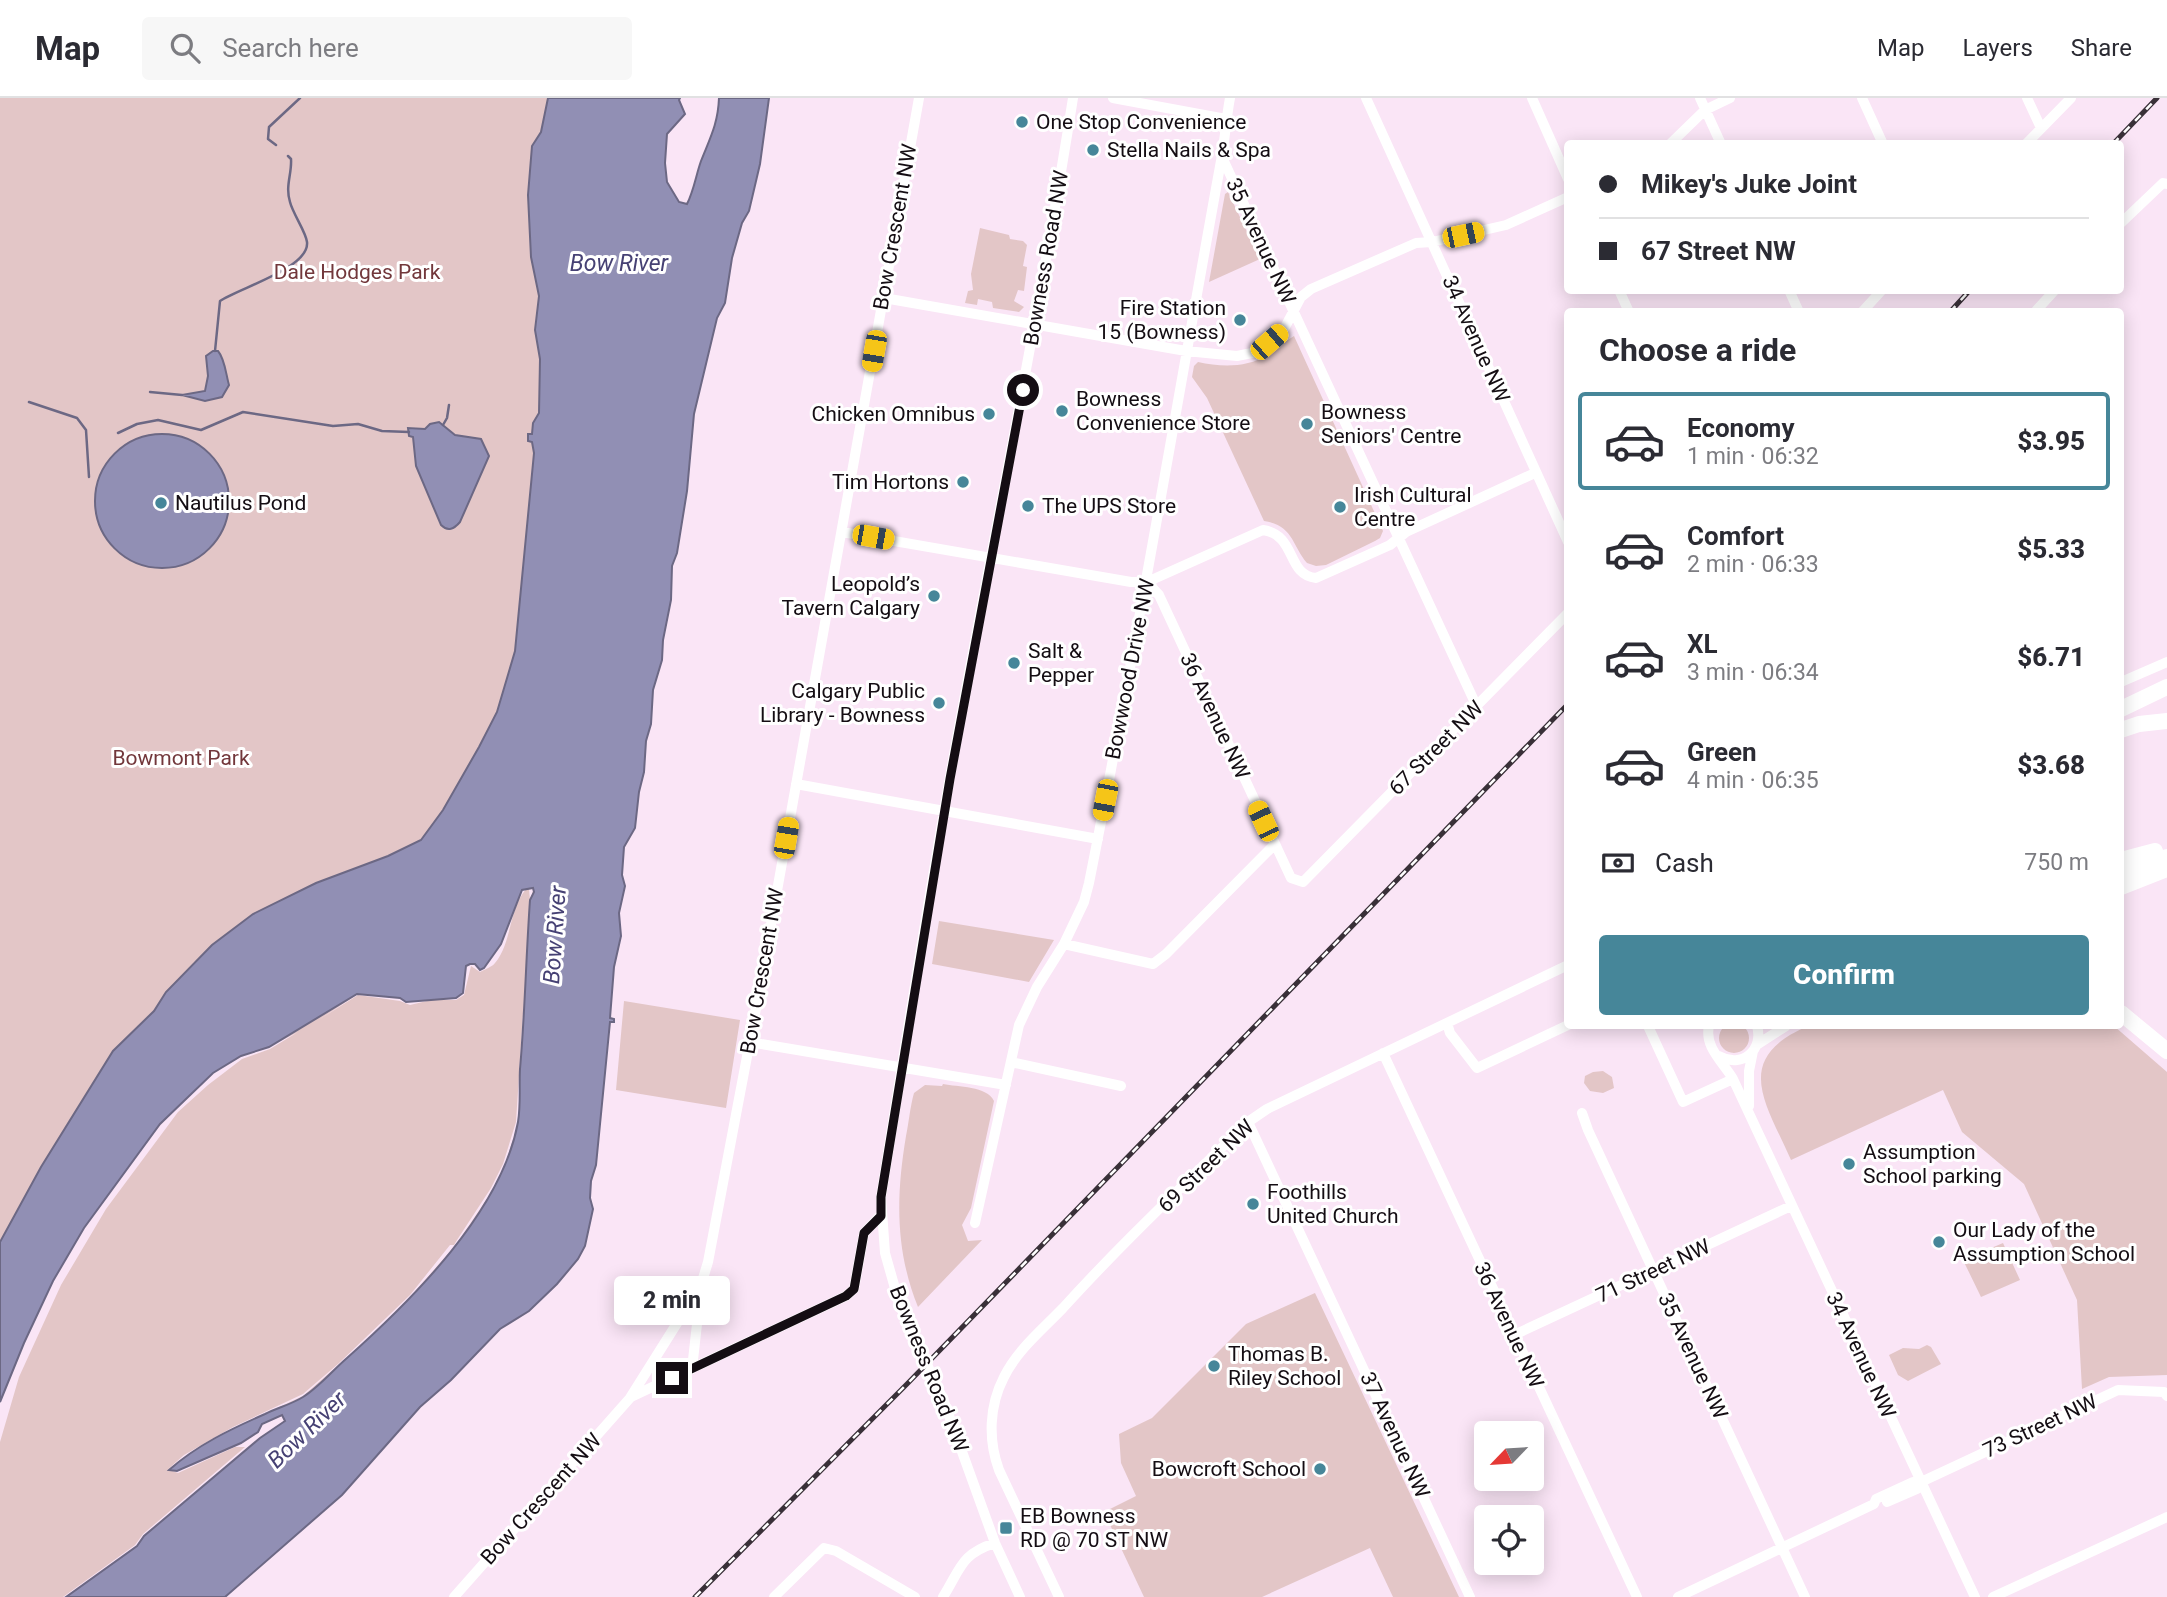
<!DOCTYPE html>
<meta charset="utf-8">
<style>
body{margin:0;font-family:Roboto,sans-serif;background:#f7f7f7;color:#2b2b33;height:100vh;display:flex;flex-direction:column;font-size:26px;white-space:nowrap}
*{box-sizing:border-box;margin:0}
p{font-size:23px;color:#7c7c81}
.icon{flex:none;width:38px;height:38px;fill:none;stroke:currentColor;stroke-width:2;stroke-linecap:round;stroke-linejoin:round}
.map{position:relative;flex:1;overflow:hidden}
.drawer{position:absolute;left:1564px;top:210px;width:560px;height:721px;display:flex;flex-direction:column;background:#fff;border-radius:7px;box-shadow:0 4px 18px #0003}
.drawer>*{flex:none}
.hud{position:absolute;left:1564px;top:42px;width:560px;height:154px;border-radius:7px;box-shadow:0 4px 18px #0003;display:grid;align-content:center;height:154px;padding:0 35px;background:#fff}
.needle{width:46px;rotate:245deg}
.buttons{position:absolute;left:1474px;top:1323px;display:grid;gap:14px}
.buttons a{display:grid;place-items:center;width:70px;height:70px;border-radius:7px;background:#fff;box-shadow:0 4px 18px #0003;font-size:35px}
.end{position:absolute;width:32px;height:32px;margin:-16px;border:9px solid #140d13;background:#fff;box-shadow:0 0 0 4px #fff}
.from{border-radius:50%}
.bubble{position:absolute;height:49px;border-radius:7px;background:#fff;box-shadow:0 4px 18px #0003;font-size:23px;font-weight:800;line-height:49px;text-align:center}
.car{position:absolute;width:21px;height:42px;margin:-21px -10px;border-radius:9px;box-shadow:0 0 5px 2px #0007;background:linear-gradient(#f5c518 24%,#345 0 40%,#f5c518 0 76%,#345 0 86%,#f5c518 0)}
.hud b{display:flex;align-items:center;gap:24px;height:66px;font-size:26px}
.hud b+b{border-top:2px solid #e1e1e2}
.hud i{width:18px;height:18px;background:#2b2b33}
ul{padding:0;list-style:none}
li{display:flex;align-items:center;gap:21px;height:98px;margin:0 14px 10px;padding:0 21px;border:4px solid transparent;border-radius:7px}
li div{flex:1}
li b{display:block;font-size:26px}
li em{font-style:normal;font-weight:800}
li.current{border-color:#468699}
li>.icon{width:63px;height:63px;stroke-width:1.5}
h2{padding:0 35px;font-size:32px;line-height:84px}
.pay{display:flex;align-items:center;gap:18px;height:77px;padding:0 35px;font-size:26px}
.pay p{margin-inline-start:auto}
.cta{display:flex;gap:14px;margin-top:auto;padding:14px 35px}
.cta a{flex:1;height:80px;border-radius:7px;background:#468699;color:#fff;font-size:28px;font-weight:800;line-height:80px;text-align:center}
header{display:flex;align-items:center;gap:42px;box-sizing:border-box;height:98px;padding:0 35px;background:#fff;border-bottom:2px solid #e1e1e2}
header strong{font-size:33px}
nav{display:flex;gap:38px;margin-inline-start:auto;font-size:24px}
.search{width:490px;height:63px;background:#f7f7f7;display:flex;align-items:center;gap:18px;box-sizing:border-box;padding:0 24px;border-radius:7px;color:#7c7c81;font-size:26px}
.map>svg:first-child{display:block}
</style>
<header>
<strong>Map</strong>
<div class="search"><svg class="icon" aria-label="search" viewBox="0 0 24 24"><circle cx="10" cy="10" r="6"/><path d="M15 15l6 6"/></svg>Search here</div>
<nav><a>Map</a><a>Layers</a><a>Share</a></nav>
</header>
<div class="map">
<svg width="2167" height="1499" viewBox="0 0 2167 1499">
<rect width="100%" height="100%" fill="#fae5f6"/>
<path fill="#e3c6c7" fill-rule="evenodd" d="M0,0H548L541,34L532,48L531,159L539,198L535,231L540,261L539,315L533,326L532,336L528,337V343L532,344L534,355L531,402L590,451L425,747L297,799L0,1197Z
M1228,94L1260,161L1209,184L1225,96Z
M980,130L1009,137L1010,141L1023,143L1027,147L1023,168L1027,169L1024,193L1018,192L1014,203L1024,209L1019,214L993,210L992,204L978,201L977,207L965,205L968,193L973,192L971,176Z
M1294,238L1383,433L1380,440L1375,443L1326,467L1316,468L1307,465C1292,447 1293,427 1264,423L1207,300L1192,279L1194,268L1198,264C1221,269 1246,270 1268,257C1277,252 1285,243 1294,238Z
M535,787L544,1097L304,1320L260,1340L285,1323L282,1317L262,1326L258,1334L240,1345L177,1373L170,1372L178,1375L235,1349H245L143,1436L135,1447L63,1499H0V1344L19,1279L61,1187L106,1111L178,1014L208,987L242,961L270,951L298,934L269,949L241,958L213,975L194,992L150,1038L137,1024L296,852L369,897L358,896L317,923L358,897L400,903L410,907L431,902H456L464,897L471,868L480,874C485,871 492,869 495,865C512,845 508,813 526,791H529L530,802ZM524,900L518,1025L506,1064L491,1095L455,1148L410,1199L369,1240L303,1298L228,1333L184,1359L167,1372L184,1357L233,1329L303,1296L338,1266L410,1197L450,1147H454L457,1142L491,1090L503,1066L516,1024Z
M939,823L1054,842L1029,884L932,866Z
M624,903L740,922L726,1010L616,992Z
M1719 940a15 15 0 1 1 30 0a15 15 0 1 1-30 0Z
M1808,928H2114L2167,974V1277L2109,1279L2082,1291L2077,1202L2024,1086L1962,1034L1943,992L1791,1062C1766,1005 1731,961 1808,928Z
M1603,973L1612,979L1614,990L1603,995L1590,993L1584,985L1585,978L1593,974Z
M943,986C958,989 987,988 994,1003L971,1110L962,1127L968,1143L982,1142L918,1209C895,1152 896,1098 906,1038C909,1024 910,1009 914,995L925,987L942,988Z
M2003,1145L2020,1182L1981,1199L1963,1162Z
M1315,1195L1459,1499H1393L1370,1450L1262,1499H1144L1104,1414L1136,1398L1121,1365L1119,1336L1152,1320L1246,1226Z
M1927,1247L1931,1249L1941,1266L1908,1283L1898,1277L1889,1257L1903,1250L1919,1251Z"/>
<path fill="#918fb4" stroke="#6c6884" stroke-width="2" d="M548,0H680L679,2L685,16L667,36L665,65L667,84L679,104L687,106C694,92 696,77 701,63C710,40 718,26 719,0H769L760,66L749,113L742,125L732,160L725,205L717,220L694,316L687,393L677,455L672,468L671,502L663,542L662,562L653,592L651,626L646,643L644,674L639,694L635,730L624,749L622,777L625,788L619,815L621,838L614,869L610,920L614,921V924H610L596,1067L591,1083L590,1100L593,1111L585,1148L578,1161L557,1186L529,1213L500,1231L451,1282L420,1309L342,1397L225,1499H66L137,1448L144,1438L260,1340L285,1323L282,1317L262,1326L258,1334L241,1345L177,1373L169,1372C197,1347 231,1331 265,1316C277,1310 292,1306 303,1299C319,1289 333,1272 347,1260C412,1202 502,1113 518,1024C521,1006 519,989 520,971C525,915 526,858 530,802L534,794L533,790L522,792L501,846L484,870L480,872L475,866H470L466,868L463,895L456,900L406,904L400,900L357,896L269,949L241,958L213,975L160,1026L84,1130L53,1183L24,1245L0,1304V1144L41,1069L113,953L154,913L166,894L212,847L253,816L316,785L388,758L421,742L443,712L479,649L497,614L515,553L534,355L532,344L528,343V336H532L533,325L539,315L540,261L535,232L539,198L531,159L528,97L532,48L541,34Z
M213,253H218C225,261 226,277 229,287L222,299L205,303L182,297L205,293L208,278L206,258Z
M439,324L455,337L481,341L489,358L460,424C454,431 448,434 441,427L416,368L413,339L409,338L408,330L425,331L430,326Z
M95 403a67 67 0 1 1 134 0a67 67 0 1 1-134 0Z"/>
<g fill="none" stroke-linecap="round" stroke-linejoin="round">
<path stroke="#6c6884" stroke-width="2.5" d="M276,47L268,41L269,29L300,0
M215,253L220,203C239,190 310,170 307,144C306,134 293,116 290,104C285,88 292,76 291,61L288,58
M150,294L182,297
M29,304L77,320L86,332L89,379
M443,327L447,320L449,307
M118,335L137,326L158,322L201,332L243,314L333,328L358,326L382,333L409,334"/>
<path stroke="#fff" stroke-width="10" d="M1113,0L1226,21
M1366,0L1568,444
M1532,0L1568,81
M1700,0L1721,46
M1862,0L1883,46
M2027,0L2041,30
M1670,46L1705,12L1730,0
M2026,46L2071,0
M1222,59L1477,609
M2121,125L2163,85L2167,86
M1619,192L1629,214
M1789,192L1799,214
M884,200L1186,253L1237,258L1252,255L1269,244L1284,231L1301,199L1311,191L1416,145L1432,144L1506,127L1568,99
M1862,214L1882,192
M2035,214L2055,192
M842,434L1131,484H1147L1263,432C1297,437 1286,477 1316,480L1390,447L1406,434L1535,375
M1147,484L1159,497L1291,780L1303,784L1568,515
M2121,584L2167,564
M796,686L1098,741
M1064,846L1153,866L1166,856L1274,747
M1447,925L1450,935L1477,970L1568,927
M1648,928L1683,1004L1733,981
M1709,928C1704,949 1723,964 1733,981L1975,1499
M749,944L1006,987
M1758,946L1786,928
M1383,955L1637,1499
M1719,958C1742,971 1764,952 1757,928
M1011,964L1121,988
M1749,1008V973L1753,953
M1582,1015L1588,1032L1805,1499
M1248,1024L1470,1499
M975,1125L1019,927L1037,889L1064,846L1084,804L1089,785C1137,545 1177,304 1221,63C1225,42 1226,21 1230,0
M1514,1237L1791,1108
M692,1271L701,1190
M631,1299L846,1198L854,1191L864,1135L881,1117
M1887,1404L1917,1391L1921,1384
M454,1499L630,1300L701,1187L708,1164L753,927L919,0
M774,1499L824,1450L836,1453L915,1499
M943,1499C961,1470 961,1456 995,1445
M1020,1499L995,1445L943,1301L900,1208L885,1155L881,1099C903,960 925,822 949,684C990,456 1037,229 1073,0
M1059,1499L999,1372C988,1342 989,1308 1004,1279C1017,1252 1043,1231 1063,1210C1122,1145 1186,1085 1248,1024L1267,1011L1568,867
M1678,1499L1874,1406L1876,1401L1913,1384H1921L2118,1292L2164,1294L2167,1298
M1993,1499L2167,1419"/>
<path stroke="#fff" stroke-width="16" d="M2121,611L2167,589
M2121,632L2139,626L2167,623
M2121,762L2155,753
M2121,776L2167,759
M2121,789L2167,771
M2121,915L2167,953"/>
<defs>
<path id="rail" d="M2113,46L2157,0
M1950,214L1970,192
M695,1499L907,1286L1568,606"/>
</defs>
<use href="#rail" stroke="#393038" stroke-width="5"/>
<use href="#rail" stroke="#fff" stroke-width="2.5" stroke-dasharray="8" stroke-linecap="butt"/>
</g>
<g fill="none" stroke-linecap="round" stroke-linejoin="round">
<path stroke="#140d13" stroke-width="9" d="M672,1280L846,1198L854,1191L864,1135L881,1118V1099L950,681L1023,292"/>
</g>
<g fill="#468699" stroke="#fff" stroke-width="2.5">
<circle cx="1022" cy="24" r="7"/>
<circle cx="1093" cy="52" r="7"/>
<circle cx="1240" cy="222" r="7"/>
<circle cx="1062" cy="313" r="7"/>
<circle cx="989" cy="316" r="7"/>
<circle cx="1307" cy="326" r="7"/>
<circle cx="963" cy="384" r="7"/>
<circle cx="161" cy="405" r="7"/>
<circle cx="1028" cy="408" r="7"/>
<circle cx="1340" cy="409" r="7"/>
<circle cx="934" cy="498" r="7"/>
<circle cx="1014" cy="565" r="7"/>
<circle cx="939" cy="605" r="7"/>
<circle cx="1849" cy="1066" r="7"/>
<circle cx="1253" cy="1106" r="7"/>
<circle cx="1939" cy="1144" r="7"/>
<circle cx="1214" cy="1268" r="7"/>
<circle cx="1320" cy="1371" r="7"/>
<rect x="999" y="1423" width="14" height="14" rx="3.5"/>
</g>
<g text-anchor="middle" dominant-baseline="central" stroke-width="6" stroke-linejoin="round" paint-order="stroke">
<g font-size="21" fill="#140d13" stroke="#fff" text-anchor="start">
<text x="1036" y="24">One Stop Convenience</text>
<text x="1107" y="52">Stella Nails &amp; Spa</text>
<text x="1226" y="210" text-anchor="end">Fire Station<tspan x="1226" dy="24">15 (Bowness)</tspan></text>
<text x="1076" y="301">Bowness<tspan x="1076" dy="24">Convenience Store</tspan></text>
<text x="1321" y="314">Bowness<tspan x="1321" dy="24">Seniors' Centre</tspan></text>
<text x="975" y="316" text-anchor="end">Chicken Omnibus</text>
<text x="949" y="384" text-anchor="end">Tim Hortons</text>
<text x="1354" y="397">Irish Cultural<tspan x="1354" dy="24">Centre</tspan></text>
<text x="175" y="405">Nautilus Pond</text>
<text x="1042" y="408">The UPS Store</text>
<text x="920" y="486" text-anchor="end">Leopold’s<tspan x="920" dy="24">Tavern Calgary</tspan></text>
<text x="1028" y="553">Salt &amp;<tspan x="1028" dy="24">Pepper</tspan></text>
<text x="925" y="593" text-anchor="end">Calgary Public<tspan x="925" dy="24">Library - Bowness</tspan></text>
<text x="1863" y="1054">Assumption<tspan x="1863" dy="24">School parking</tspan></text>
<text x="1267" y="1094">Foothills<tspan x="1267" dy="24">United Church</tspan></text>
<text x="1953" y="1132">Our Lady of the<tspan x="1953" dy="24">Assumption School</tspan></text>
<text x="1228" y="1256">Thomas B.<tspan x="1228" dy="24">Riley School</tspan></text>
<text x="1306" y="1371" text-anchor="end">Bowcroft School</text>
<text x="1020" y="1418">EB Bowness<tspan x="1020" dy="24">RD @ 70 ST NW</tspan></text>
</g>
<g font-size="21" fill="#140d13" stroke="#fff">
<text transform="translate(895 129) rotate(-80)">Bow Crescent NW</text>
<text transform="translate(1261 143) rotate(65)">35 Avenue NW</text>
<text transform="translate(1046 160) rotate(-80)">Bowness Road NW</text>
<text transform="translate(1476 241) rotate(66)">34 Avenue NW</text>
<text transform="translate(1130 571) rotate(-79)">Bowwood Drive NW</text>
<text transform="translate(1215 618) rotate(65)">36 Avenue NW</text>
<text transform="translate(1436 650) rotate(-45)">67 Street NW</text>
<text transform="translate(762 873) rotate(-80)">Bow Crescent NW</text>
<text transform="translate(1206 1068) rotate(-44)">69 Street NW</text>
<text transform="translate(1653 1173) rotate(-25)">71 Street NW</text>
<text transform="translate(1509 1227) rotate(65)">36 Avenue NW</text>
<text transform="translate(1861 1257) rotate(65)">34 Avenue NW</text>
<text transform="translate(1693 1258) rotate(65)">35 Avenue NW</text>
<text transform="translate(929 1271) rotate(68)">Bowness Road NW</text>
<text transform="translate(2040 1328) rotate(-25)">73 Street NW</text>
<text transform="translate(1395 1337) rotate(65)">37 Avenue NW</text>
<text transform="translate(541 1401) rotate(-48)">Bow Crescent NW</text>
</g>
<g font-size="21" fill="#72373b" stroke="#fff">
<text x="357" y="174">Dale Hodges Park</text>
<text x="181" y="660">Bowmont Park</text>
</g>
<g font-size="23" font-style="italic" fill="#464174" stroke="#fff">
<text x="619" y="165">Bow River</text>
<text transform="translate(555 837) rotate(-86)">Bow River</text>
<text transform="translate(307 1332) rotate(-44)">Bow River</text>
</g>
</g>
</svg>
<div class="buttons">
<a><svg class="needle" viewBox="-14 -14 28 28"><path d="M0-13l5 13h-10z" fill="#e53935"/><path d="M0 13l5-13h-10z" fill="#7c7c81"/></svg></a>
<a><svg class="icon" aria-label="locate" viewBox="0 0 24 24"><circle cx="12" cy="12" r="6"/><path d="M12 2v4M12 18v4M2 12h4M18 12h4"/></svg></a>
</div>
<i class="end from" style="left:1023px;top:292px"></i>
<i class="end" style="left:672px;top:1280px"></i>
<div class="bubble" style="left:614px;top:1178px;width:116px">2 min</div>
<i class="car" style="left:1463px;top:137px;rotate:78deg"></i>
<i class="car" style="left:1269px;top:244px;rotate:49deg"></i>
<i class="car" style="left:874px;top:253px;rotate:190deg"></i>
<i class="car" style="left:873px;top:439px;rotate:100deg"></i>
<i class="car" style="left:1105px;top:702px;rotate:191deg"></i>
<i class="car" style="left:1263px;top:723px;rotate:335deg"></i>
<i class="car" style="left:786px;top:740px;rotate:10deg"></i>
<div class="hud">
<b><i class="from"></i>Mikey's Juke Joint</b>
<b><i></i>67 Street NW</b>
</div>
<section class="drawer">
<h2>Choose a ride</h2>
<ul>
<li class="current"><svg class="icon" aria-label="car" viewBox="0 0 24 24"><path d="M5 17H2v-5l4-1 3-4h7l3 4 3 1v5h-3M9 17h6M6 11h13"/><circle cx="7" cy="17" r="2"/><circle cx="17" cy="17" r="2"/></svg><div><b>Economy</b><p>1 min · 06:32</p></div><em>$3.95</em></li>
<li><svg class="icon" aria-label="car" viewBox="0 0 24 24"><path d="M5 17H2v-5l4-1 3-4h7l3 4 3 1v5h-3M9 17h6M6 11h13"/><circle cx="7" cy="17" r="2"/><circle cx="17" cy="17" r="2"/></svg><div><b>Comfort</b><p>2 min · 06:33</p></div><em>$5.33</em></li>
<li><svg class="icon" aria-label="car" viewBox="0 0 24 24"><path d="M5 17H2v-5l4-1 3-4h7l3 4 3 1v5h-3M9 17h6M6 11h13"/><circle cx="7" cy="17" r="2"/><circle cx="17" cy="17" r="2"/></svg><div><b>XL</b><p>3 min · 06:34</p></div><em>$6.71</em></li>
<li><svg class="icon" aria-label="car" viewBox="0 0 24 24"><path d="M5 17H2v-5l4-1 3-4h7l3 4 3 1v5h-3M9 17h6M6 11h13"/><circle cx="7" cy="17" r="2"/><circle cx="17" cy="17" r="2"/></svg><div><b>Green</b><p>4 min · 06:35</p></div><em>$3.68</em></li>
</ul>
<div class="pay"><svg class="icon" aria-label="cash" viewBox="0 0 24 24"><path d="M3 7h18v10H3z"/><circle cx="12" cy="12" r="2"/></svg>Cash<p>750 m</p></div>
<div class="cta"><a>Confirm</a></div>
</section>
</div>
